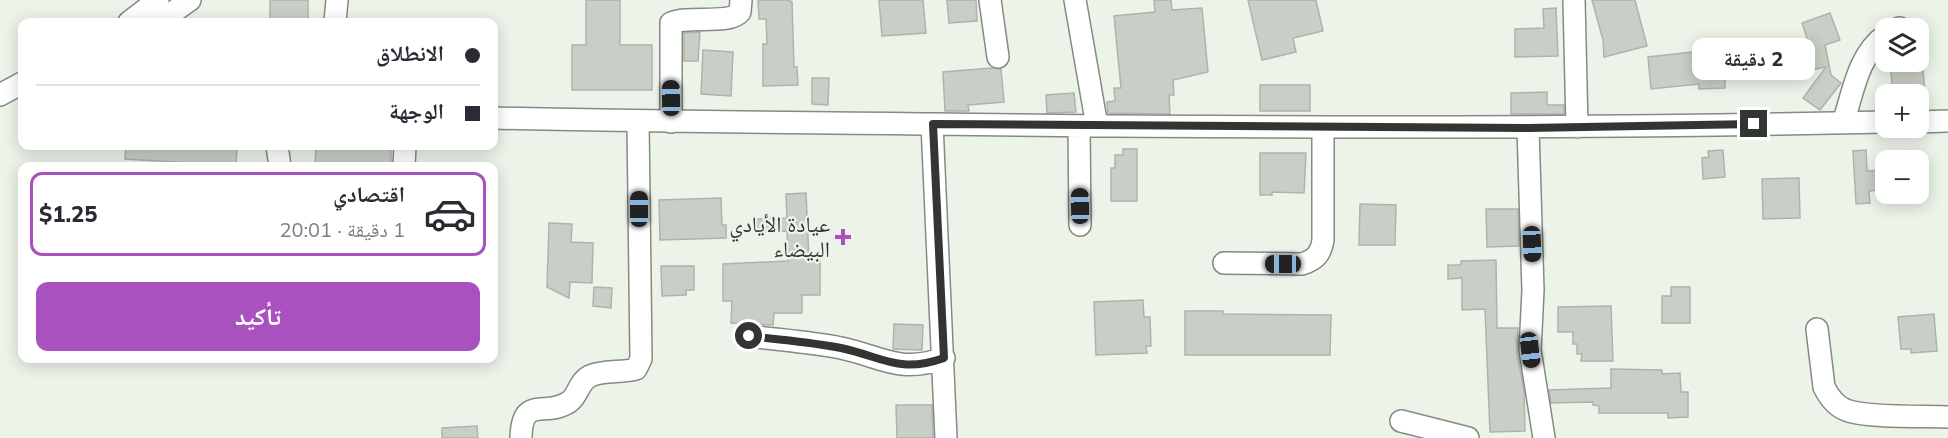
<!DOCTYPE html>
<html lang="ar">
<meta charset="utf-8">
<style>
body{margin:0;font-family:Mulish,"Noto Naskh Arabic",sans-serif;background:#f7f7f7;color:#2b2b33;direction:rtl;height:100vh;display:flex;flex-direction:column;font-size:22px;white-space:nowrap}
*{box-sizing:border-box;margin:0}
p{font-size:20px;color:#7c7c81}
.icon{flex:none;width:33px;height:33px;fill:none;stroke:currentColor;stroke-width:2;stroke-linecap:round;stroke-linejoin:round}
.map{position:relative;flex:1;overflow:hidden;direction:ltr}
.side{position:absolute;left:18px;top:162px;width:480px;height:201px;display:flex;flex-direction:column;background:#fff;border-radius:12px;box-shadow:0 3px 15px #0003;direction:rtl}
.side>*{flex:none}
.guide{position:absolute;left:18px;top:18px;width:480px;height:132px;border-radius:12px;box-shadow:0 3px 15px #0003;direction:rtl;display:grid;align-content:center;height:132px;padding:0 18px;background:#fff}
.fabs{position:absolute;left:1875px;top:18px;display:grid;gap:12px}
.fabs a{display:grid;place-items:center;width:54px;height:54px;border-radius:12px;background:#fff;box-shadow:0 3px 15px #0003;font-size:30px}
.end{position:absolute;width:27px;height:27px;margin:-14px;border:8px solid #323531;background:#fff;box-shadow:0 0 0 3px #fff}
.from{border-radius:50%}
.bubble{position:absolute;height:42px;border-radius:12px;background:#fff;box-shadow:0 3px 15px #0003;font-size:20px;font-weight:800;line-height:42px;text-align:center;direction:rtl}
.car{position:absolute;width:18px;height:36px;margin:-18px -9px;border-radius:8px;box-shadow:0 0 4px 2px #0007;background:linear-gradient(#222 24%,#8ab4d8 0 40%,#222 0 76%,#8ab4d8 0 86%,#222 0)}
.guide b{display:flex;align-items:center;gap:21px;height:57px;font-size:22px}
.guide b+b{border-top:2px solid #e1e1e2}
.guide i{width:15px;height:15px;background:#2b2b33}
ul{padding:10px 0 0;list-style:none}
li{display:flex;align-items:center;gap:18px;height:84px;margin:0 12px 9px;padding:0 6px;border:3px solid transparent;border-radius:12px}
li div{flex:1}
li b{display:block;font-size:22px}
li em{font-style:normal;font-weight:800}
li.on{border-color:#a952bf}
li>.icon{width:54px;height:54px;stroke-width:1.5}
.button{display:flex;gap:12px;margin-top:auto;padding:12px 18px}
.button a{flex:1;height:69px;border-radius:12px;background:#a952bf;color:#fff;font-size:24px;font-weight:800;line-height:69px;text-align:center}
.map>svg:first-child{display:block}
</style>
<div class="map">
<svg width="1948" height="438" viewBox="0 0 1948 438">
<rect width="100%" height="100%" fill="#ecf4ea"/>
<path fill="#c8cfc6" stroke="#adb4ab" stroke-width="1.5" d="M270,0H308V22H270Z
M586,0H620V45H652V90H572V45H586Z
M758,0H789L792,2L794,67H797L798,85L763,86V44H767L766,19H759Z
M879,0H923L926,33L882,36Z
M947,0H976L977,21L949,23Z
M1154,0H1171L1172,10L1202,8L1208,72L1173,80L1174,95H1169L1170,114L1108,113L1107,102L1115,101L1114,88H1121L1114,16L1155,12Z
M1248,0H1316L1323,31L1293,38L1296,52L1262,60Z
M1592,0H1635L1647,46L1604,57L1603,40Z
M1556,8L1558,56L1515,57V29L1544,28L1543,9Z
M1830,13L1840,40L1825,45L1831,75L1841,83L1820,110L1803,98L1826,67L1802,72L1799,57L1812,54L1802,23Z
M700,32L698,61H684V33Z
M703,50L733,52L731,96L701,94Z
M1692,52V54L1711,53L1713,76H1725V88L1699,89V84L1651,89L1648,57Z
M1904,62L1905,70L1923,69L1925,94H1893L1890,63Z
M992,68L1001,69L1004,102L968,105L969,111H945L943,72Z
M812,78H829L828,105L812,104Z
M1260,85H1310V111H1260Z
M1547,92V105H1564V114H1511V93Z
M1074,93L1076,112L1047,113L1046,95Z
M126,146H237L236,166H189V163L125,159Z
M316,146H391V166H315Z
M1123,149H1137V201H1111V168H1115V155H1123Z
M1723,150L1725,177L1703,179L1702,158L1709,157L1708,151Z
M1866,150L1867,171L1886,170V189L1869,191L1870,203L1856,204L1853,151Z
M1260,153H1306L1304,193L1272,192V195H1260Z
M1799,178L1800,218L1763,219L1762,179Z
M806,193L809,261H820V295H802V313H774L773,325L731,323L732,301H723V264L788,261L787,231L757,232V219L787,218L786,194Z
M721,198L722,225H726V238L660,240L659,200Z
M1360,204L1396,205L1395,245H1359Z
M1486,209H1518L1519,246L1487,247Z
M549,223L572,224L571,242L593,243L592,283L570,282L569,298L547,287Z
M1496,260L1497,328H1518L1517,352L1524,391L1525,431L1490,432L1485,309L1462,310V278L1448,279V265H1461V261Z
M661,266H694V290H686V295L662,296Z
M594,287L612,288L611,308L593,306Z
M1671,287H1690V323H1662V296H1671Z
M1143,300L1144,317H1150L1151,346H1146L1147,353L1096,355L1094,302Z
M1611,306L1613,361H1581L1582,354H1577V344H1573V332H1558V307Z
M1185,311H1223V314L1331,315L1330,355H1185Z
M1934,314L1937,351L1911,353V349H1901L1898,317Z
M894,324L923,325L922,350L893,349Z
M1611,369L1662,370V374L1680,373L1681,392H1688V417L1668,418V413H1599V406L1593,405V402L1551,403L1549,390L1611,388Z
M896,405H932L933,438H897Z
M477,426L478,438H442V428Z"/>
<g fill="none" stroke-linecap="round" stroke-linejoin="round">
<defs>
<path id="minor" d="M990,0L998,57
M1075,0L1097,126
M1574,0L1577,127
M129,22L158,0
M159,22L190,0
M335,22L337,0
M1899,28H1900
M0,95L22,83
M494,118C640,122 787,122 934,124C1251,128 1568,129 1886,122
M671,122V23C688,15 730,25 740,12L741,0
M1918,122L1948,121
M1843,123C1853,93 1858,54 1886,35
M932,124L946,438
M1079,126L1080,225
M1528,128L1533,290L1530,350L1544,438
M277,146L280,166
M404,166L405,146
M1224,263L1302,264C1315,260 1321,254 1323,240V127
M1817,329L1824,387C1829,397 1835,406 1846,410C1865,418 1925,416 1948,417
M749,336C780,340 811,342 841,348C883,357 899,374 944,358
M1401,421L1468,438
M521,438C522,394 545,418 569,402C579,395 578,382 590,376C603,370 622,373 636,369L641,359L638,122"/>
</defs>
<use href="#minor" stroke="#848b82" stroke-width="24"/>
<use href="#minor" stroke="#fff" stroke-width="21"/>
</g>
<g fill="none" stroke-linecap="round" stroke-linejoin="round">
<path stroke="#323531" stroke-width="8" d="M749,336C780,340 811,342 841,348C883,357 899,374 944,358L933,124L1528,128L1754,124"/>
</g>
<path fill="#a952bf" stroke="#ecf4ea" stroke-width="2" d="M840 228h6v6h6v6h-6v6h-6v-6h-6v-6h6z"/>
<g text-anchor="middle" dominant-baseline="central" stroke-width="4.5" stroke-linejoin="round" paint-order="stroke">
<g font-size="22" fill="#323531" stroke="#ecf4ea" text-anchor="end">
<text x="830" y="224">عيادة الأيادي<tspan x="830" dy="25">البيضاء</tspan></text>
</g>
</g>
</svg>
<div class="fabs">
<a><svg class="icon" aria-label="layers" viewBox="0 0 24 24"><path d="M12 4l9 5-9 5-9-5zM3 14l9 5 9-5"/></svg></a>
<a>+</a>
<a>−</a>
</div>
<i class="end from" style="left:749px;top:336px"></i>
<i class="end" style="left:1754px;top:124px"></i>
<div class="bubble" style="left:1692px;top:38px;width:123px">2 دقيقة</div>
<i class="car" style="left:671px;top:98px;rotate:359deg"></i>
<i class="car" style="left:1080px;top:206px;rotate:359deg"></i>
<i class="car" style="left:639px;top:209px;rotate:0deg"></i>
<i class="car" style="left:1532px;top:244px;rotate:178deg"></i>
<i class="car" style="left:1283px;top:264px;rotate:270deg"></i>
<i class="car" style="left:1530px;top:350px;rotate:173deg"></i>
<div class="guide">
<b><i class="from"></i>الانطلاق</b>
<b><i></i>الوجهة</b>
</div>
<section class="side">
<ul>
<li class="on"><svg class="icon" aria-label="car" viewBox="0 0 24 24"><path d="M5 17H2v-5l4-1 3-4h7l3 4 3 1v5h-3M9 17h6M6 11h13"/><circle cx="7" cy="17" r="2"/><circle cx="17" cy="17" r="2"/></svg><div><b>اقتصادي</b><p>1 دقيقة · 20:01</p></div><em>$1.25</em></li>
</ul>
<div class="button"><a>تأكيد</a></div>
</section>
</div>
